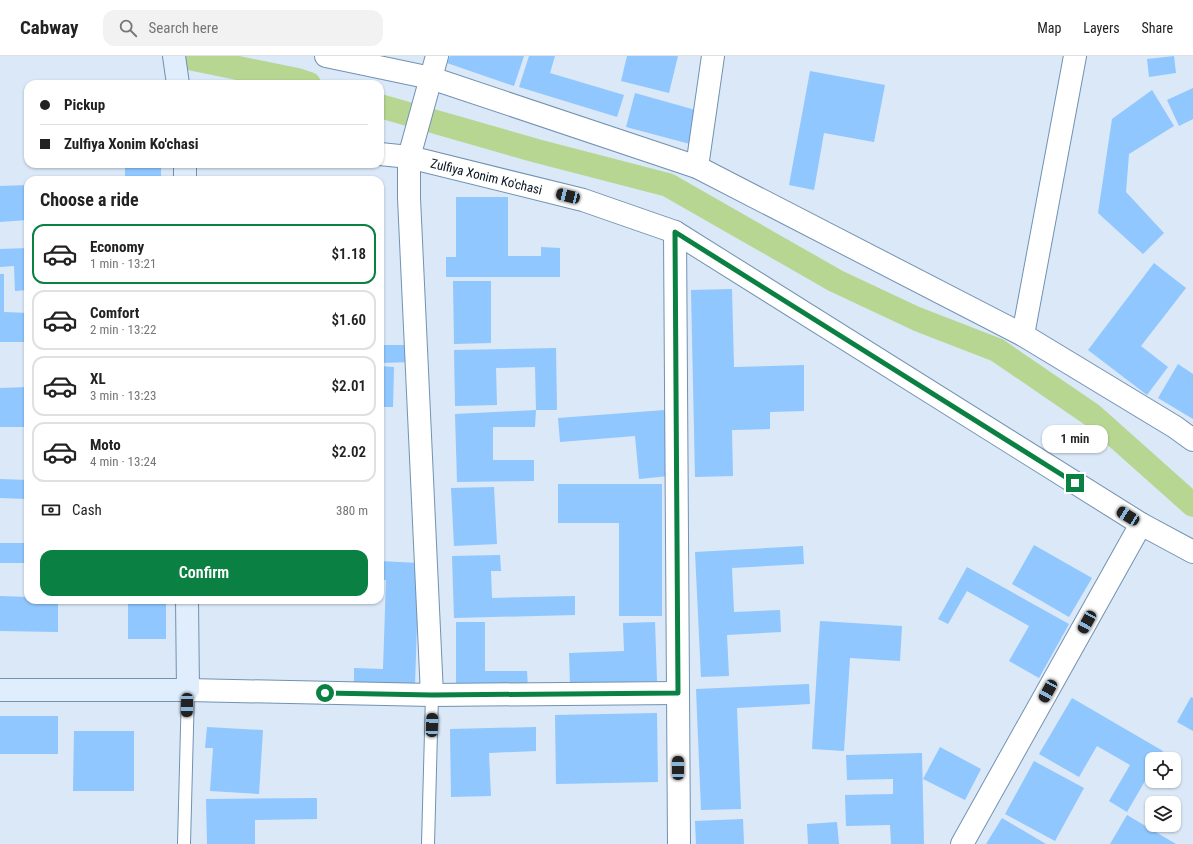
<!DOCTYPE html>
<meta charset="utf-8">
<style>
body{margin:0;font-family:"Roboto Condensed",sans-serif;background:#f2f2f2;color:#222;height:100vh;display:flex;flex-direction:column;font-size:15px;white-space:nowrap}
*{box-sizing:border-box;margin:0}
p{font-size:13px;color:#767676}
.icon{flex:none;width:22px;height:22px;fill:none;stroke:currentColor;stroke-width:2;stroke-linecap:round;stroke-linejoin:round}
.map{position:relative;flex:1;overflow:hidden}
.sheet{position:absolute;left:24px;top:120px;width:360px;height:428px;display:flex;flex-direction:column;background:#fff;border-radius:12px;box-shadow:0 1px 3px #0004}
.sheet>*{flex:none}
.banner{position:absolute;left:24px;top:24px;width:360px;height:88px;border-radius:12px;box-shadow:0 1px 3px #0004;display:grid;align-content:center;height:88px;padding:0 16px;background:#fff}
.controls{position:absolute;left:1145px;top:696px;display:grid;gap:8px}
.controls a{display:grid;place-items:center;width:36px;height:36px;border-radius:8px;background:#fff;box-shadow:0 1px 3px #0004;font-size:20px}
.end{position:absolute;width:18px;height:18px;margin:-9px;border:5px solid #0b8043;background:#fff;box-shadow:0 0 0 2px #fff}
.from{border-radius:50%}
.bubble{position:absolute;height:28px;border-radius:12px;background:#fff;box-shadow:0 1px 3px #0004;font-size:13px;font-weight:600;line-height:28px;text-align:center}
.car{position:absolute;width:12px;height:24px;margin:-12px -6px;border-radius:5px;box-shadow:0 0 3px 1px #0007;background:linear-gradient(#222 24%,#8ab4d8 0 40%,#222 0 76%,#8ab4d8 0 86%,#222 0)}
.banner b{display:flex;align-items:center;gap:14px;height:38px;font-size:15px}
.banner b+b{border-top:1px solid #e0e0e0}
.banner i{width:10px;height:10px;background:#222}
ul{padding:0;list-style:none}
li{display:flex;align-items:center;gap:12px;height:60px;margin:0 8px 6px;padding:0 8px;border:2px solid #e0e0e0;border-radius:12px}
li div{flex:1}
li b{display:block;font-size:15px}
li em{font-style:normal;font-weight:600}
li.current{border-color:#0b8043}
li>.icon{width:36px;height:36px;stroke-width:1.5}
h2{padding:0 16px;font-size:18px;line-height:48px}
.pay{display:flex;align-items:center;gap:10px;height:44px;padding:0 16px;font-size:15px}
.pay p{margin-inline-start:auto}
.primary-button{display:flex;gap:8px;margin-top:auto;padding:8px 16px}
.primary-button a{flex:1;height:46px;border-radius:12px;background:#0b8043;color:#fff;font-size:16px;font-weight:600;line-height:46px;text-align:center}
header{display:flex;align-items:center;gap:24px;box-sizing:border-box;height:56px;padding:0 20px;background:#fff;border-bottom:1px solid #e0e0e0}
header strong{font-size:19px}
nav{display:flex;gap:22px;margin-inline-start:auto;font-size:14px}
.search{width:280px;height:36px;background:#f2f2f2;display:flex;align-items:center;gap:10px;box-sizing:border-box;padding:0 14px;border-radius:12px;color:#767676;font-size:15px}
.map>svg:first-child{display:block}
</style>
<header>
<strong>Cabway</strong>
<div class="search"><svg class="icon" aria-label="search" viewBox="0 0 24 24"><circle cx="10" cy="10" r="6"/><path d="M15 15l6 6"/></svg>Search here</div>
<nav><a>Map</a><a>Layers</a><a>Share</a></nav>
</header>
<div class="map">
<svg width="1193" height="788" viewBox="0 0 1193 788">
<rect width="100%" height="100%" fill="#dae8f7"/>
<g fill="none" stroke-linecap="round" stroke-linejoin="round">
<path stroke="#b6d691" stroke-width="24" d="M179,0L297,24L309,28
M380,50L537,95L668,129L836,225L917,263L997,294L1092,359L1193,449"/>
</g>
<path fill="#8fc7fe" d="M450,0H524L514,30L447,7Z
M529,0H555L550,17L624,39L617,61L519,31Z
M627,0H678L669,37L621,25Z
M1174,0L1176,17L1149,21L1147,3Z
M810,15L885,29L874,86L824,77L814,134L789,129Z
M1193,32V63L1179,70L1167,44Z
M1152,34L1174,70L1129,98L1126,136L1164,177L1143,198L1098,157L1112,63Z
M635,37L699,55L690,88L626,71Z
M125,108H161V124H125Z
M28,129V164L0,166V130Z
M456,141H508V200H541V191L560,192V221H446V201H456Z
M28,192V234L15,235L14,210L0,211V193Z
M1154,207L1186,232L1141,290L1168,311L1147,339L1088,294Z
M0,218H4V256L28,257V286H0Z
M453,225H491V287L454,288Z
M732,233L734,311L804,309V355L770,356V373L732,374L733,420L695,421L691,234Z
M380,289H412V306L380,307Z
M556,292L557,354H536L535,311L496,312L497,349L455,350L454,294Z
M1178,308L1193,318V363L1158,342Z
M380,310L394,311L393,351H380Z
M28,331V371H0V332Z
M536,354L535,371H493V404H534V425L457,426L455,358Z
M665,354L669,420L639,423L635,380L560,386L558,362Z
M0,423L28,424V443L0,442Z
M558,428H662V560H619V467H558Z
M494,431L497,488L454,490L451,432Z
M0,487H28V507H0Z
M1034,489L1092,522L1069,561L1012,528Z
M803,490L804,508L732,512L734,556L780,554L781,576L727,579L729,620L701,621L695,496Z
M500,499L501,515H491L492,542L575,540V559L454,562L452,500Z
M380,505L419,507L415,629L354,627V612L383,613L386,524H380Z
M967,511L1069,568L1039,622L1009,605L1029,570L967,535L948,568L938,563Z
M0,540L28,541V544H58V576L0,575Z
M128,544H166V583H128Z
M820,565L902,570L900,605L850,602L844,695L812,693Z
M456,566H485V615H527L528,632L456,634Z
M655,566L657,625L570,628L569,597L624,595L623,567Z
M809,628L810,648L737,652L741,753L701,754L696,633Z
M1191,641L1193,642V675L1177,666Z
M1072,642L1163,695L1158,703H1152V713L1127,756L1109,745L1130,709L1097,690L1079,721L1039,698Z
M657,657L658,726L556,728L555,659Z
M0,660H58V698H0Z
M207,671L263,674L259,738L210,735L213,692H205Z
M536,671V695L489,697L491,740L451,741L450,673Z
M74,675H134V735H73Z
M940,691L981,713L965,744L923,723Z
M922,697L924,788H891L890,769L846,770L845,739L893,738V723L847,724L846,699Z
M1034,705L1084,732L1055,785L1005,758Z
M317,742V763L255,764V788H207L206,743Z
M1127,759L1176,788H1110Z
M1002,762L1046,788H986Z
M743,763L744,788H696L695,765Z
M837,766L839,788H808L807,768Z"/>
<g fill="none" stroke-linecap="round" stroke-linejoin="round">
<defs>
<path id="lane" d="M184,788L188,634
M428,788L432,639"/>
<g id="street">
<path d="M326,0L431,22L697,111L1023,279L1175,371L1193,384"/>
<path id="s1" d="M380,98L409,101L583,144L675,176L1141,468L1193,496"/>
<path d="M697,111L713,0"/>
<path d="M675,176L679,788"/>
<path d="M1023,279L1075,0"/>
<path d="M188,634L432,639L409,142V101L437,0"/>
<path d="M432,639L678,637"/>
<path d="M962,788L1141,468"/>
</g>
<path id="secondary" d="M174,0L178,28
M185,108V124
M0,634H188L187,544"/>
</defs>
<use href="#lane" stroke="#7092b3" stroke-width="14"/>
<use href="#street" stroke="#7092b3" stroke-width="24"/>
<use href="#secondary" stroke="#7092b3" stroke-width="24"/>
<use href="#lane" stroke="#fff" stroke-width="12"/>
<use href="#street" stroke="#fff" stroke-width="22"/>
<use href="#secondary" stroke="#dfedfc" stroke-width="22"/>
</g>
<g fill="none" stroke-linecap="round" stroke-linejoin="round">
<path stroke="#0b8043" stroke-width="5" d="M325,637L432,639L678,637L675,176L1075,427"/>
</g>
<g text-anchor="middle" dominant-baseline="central" stroke-width="3" stroke-linejoin="round" paint-order="stroke">
<g font-size="13" fill="#040f1b" stroke="#fff">
<text stroke="none"><textPath href="#s1" startOffset="109">Zulfiya Xonim Ko'chasi</textPath></text>
</g>
</g>
</svg>
<div class="controls">
<a><svg class="icon" aria-label="locate" viewBox="0 0 24 24"><circle cx="12" cy="12" r="6"/><path d="M12 2v4M12 18v4M2 12h4M18 12h4"/></svg></a>
<a><svg class="icon" aria-label="layers" viewBox="0 0 24 24"><path d="M12 4l9 5-9 5-9-5zM3 14l9 5 9-5"/></svg></a>
</div>
<i class="end from" style="left:325px;top:637px"></i>
<i class="end" style="left:1075px;top:427px"></i>
<div class="bubble" style="left:1042px;top:369px;width:66px">1 min</div>
<i class="car" style="left:568px;top:140px;rotate:284deg"></i>
<i class="car" style="left:1128px;top:460px;rotate:302deg"></i>
<i class="car" style="left:1087px;top:566px;rotate:209deg"></i>
<i class="car" style="left:1048px;top:635px;rotate:209deg"></i>
<i class="car" style="left:187px;top:649px;rotate:181deg"></i>
<i class="car" style="left:432px;top:669px;rotate:2deg"></i>
<i class="car" style="left:678px;top:712px;rotate:0deg"></i>
<div class="banner">
<b><i class="from"></i>Pickup</b>
<b><i></i>Zulfiya Xonim Ko'chasi</b>
</div>
<section class="sheet">
<h2>Choose a ride</h2>
<ul>
<li class="current"><svg class="icon" aria-label="car" viewBox="0 0 24 24"><path d="M5 17H2v-5l4-1 3-4h7l3 4 3 1v5h-3M9 17h6M6 11h13"/><circle cx="7" cy="17" r="2"/><circle cx="17" cy="17" r="2"/></svg><div><b>Economy</b><p>1 min · 13:21</p></div><em>$1.18</em></li>
<li><svg class="icon" aria-label="car" viewBox="0 0 24 24"><path d="M5 17H2v-5l4-1 3-4h7l3 4 3 1v5h-3M9 17h6M6 11h13"/><circle cx="7" cy="17" r="2"/><circle cx="17" cy="17" r="2"/></svg><div><b>Comfort</b><p>2 min · 13:22</p></div><em>$1.60</em></li>
<li><svg class="icon" aria-label="car" viewBox="0 0 24 24"><path d="M5 17H2v-5l4-1 3-4h7l3 4 3 1v5h-3M9 17h6M6 11h13"/><circle cx="7" cy="17" r="2"/><circle cx="17" cy="17" r="2"/></svg><div><b>XL</b><p>3 min · 13:23</p></div><em>$2.01</em></li>
<li><svg class="icon" aria-label="car" viewBox="0 0 24 24"><path d="M5 17H2v-5l4-1 3-4h7l3 4 3 1v5h-3M9 17h6M6 11h13"/><circle cx="7" cy="17" r="2"/><circle cx="17" cy="17" r="2"/></svg><div><b>Moto</b><p>4 min · 13:24</p></div><em>$2.02</em></li>
</ul>
<div class="pay"><svg class="icon" aria-label="cash" viewBox="0 0 24 24"><path d="M3 7h18v10H3z"/><circle cx="12" cy="12" r="2"/></svg>Cash<p>380 m</p></div>
<div class="primary-button"><a>Confirm</a></div>
</section>
</div>
